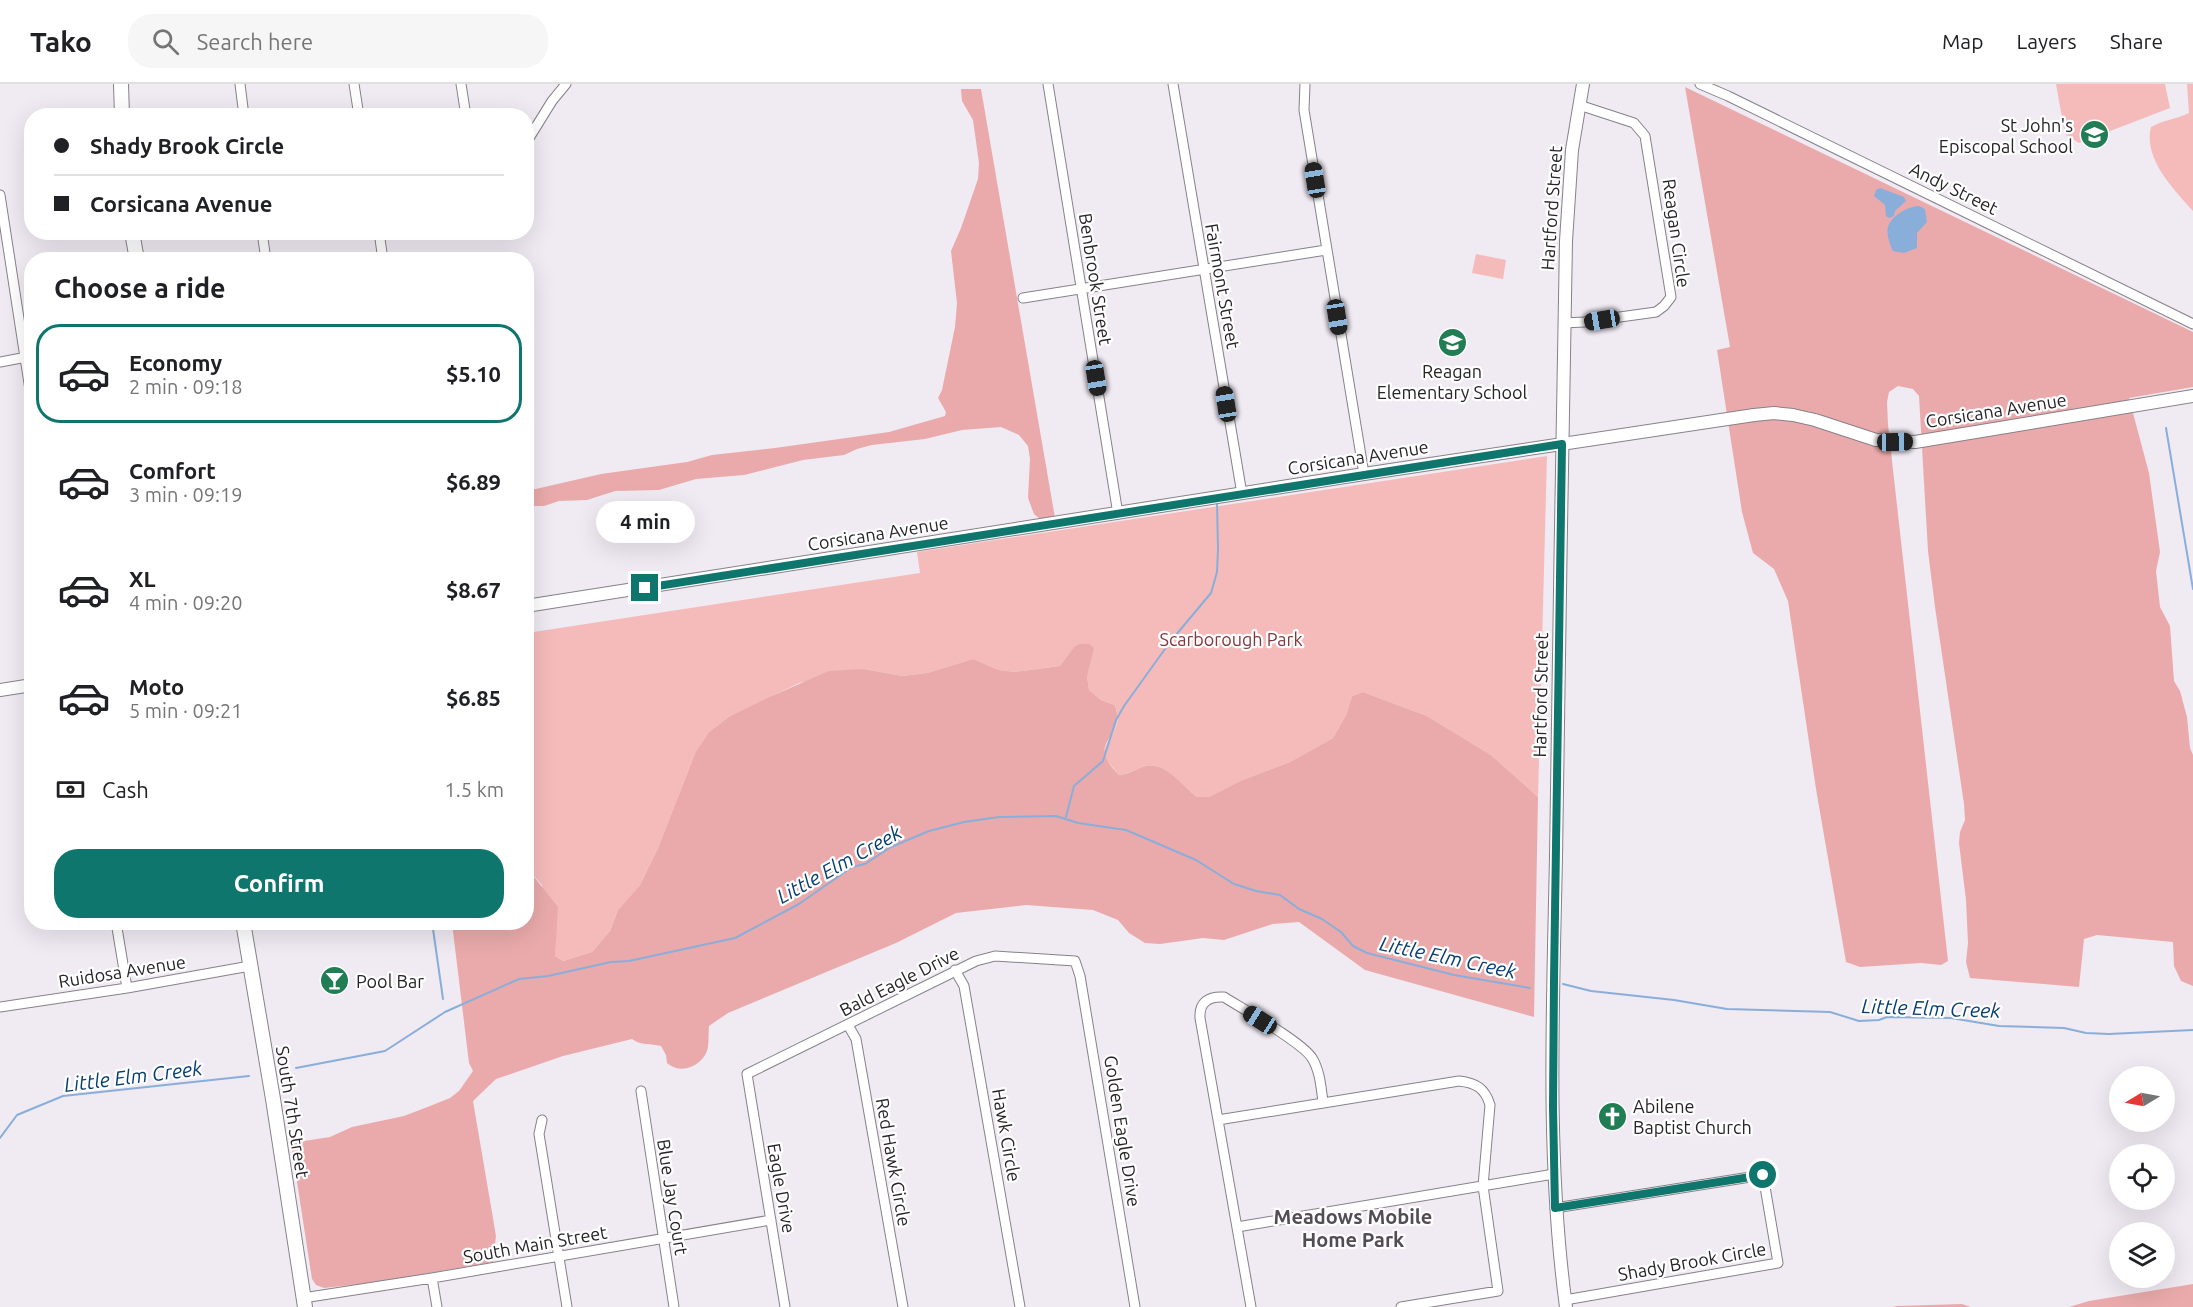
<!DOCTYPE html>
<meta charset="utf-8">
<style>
body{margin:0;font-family:Ubuntu,sans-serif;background:#f6f6f6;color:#202124;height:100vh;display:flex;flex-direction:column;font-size:22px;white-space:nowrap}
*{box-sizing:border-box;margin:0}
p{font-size:20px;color:#757577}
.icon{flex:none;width:33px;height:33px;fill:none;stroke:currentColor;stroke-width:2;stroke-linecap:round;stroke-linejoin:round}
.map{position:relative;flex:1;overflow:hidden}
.side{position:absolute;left:24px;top:168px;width:510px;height:678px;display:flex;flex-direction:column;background:#fff;border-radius:24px;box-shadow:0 6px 24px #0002}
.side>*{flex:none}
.top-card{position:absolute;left:24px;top:24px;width:510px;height:132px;border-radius:24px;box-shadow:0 6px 24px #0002;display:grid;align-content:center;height:132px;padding:0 30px;background:#fff}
.needle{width:39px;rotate:260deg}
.fabs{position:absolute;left:2109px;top:982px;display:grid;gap:12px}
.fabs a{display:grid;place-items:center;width:66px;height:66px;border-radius:50%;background:#fff;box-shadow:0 6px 24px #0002;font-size:30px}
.end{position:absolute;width:27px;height:27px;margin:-14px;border:8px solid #0f766e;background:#fff;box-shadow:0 0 0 3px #fff}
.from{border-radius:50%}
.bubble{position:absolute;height:42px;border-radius:21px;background:#fff;box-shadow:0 6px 24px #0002;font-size:20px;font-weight:700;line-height:42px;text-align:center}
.car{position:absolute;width:18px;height:36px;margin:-18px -9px;border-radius:8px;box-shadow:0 0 4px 2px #0007;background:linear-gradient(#222 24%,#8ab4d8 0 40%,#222 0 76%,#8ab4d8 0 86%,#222 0)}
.top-card b{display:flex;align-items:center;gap:21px;height:57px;font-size:22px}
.top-card b+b{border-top:2px solid #e0e0e0}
.top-card i{width:15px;height:15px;background:#202124}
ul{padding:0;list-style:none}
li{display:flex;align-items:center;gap:18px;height:99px;margin:0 12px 9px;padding:0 18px;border:3px solid transparent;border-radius:24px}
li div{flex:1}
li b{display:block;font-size:22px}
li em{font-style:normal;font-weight:700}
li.selected{border-color:#0f766e}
li>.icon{width:54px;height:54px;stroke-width:1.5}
h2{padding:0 30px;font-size:27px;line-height:72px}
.pay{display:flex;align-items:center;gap:15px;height:66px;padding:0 30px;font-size:22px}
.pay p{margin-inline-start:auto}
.primary-button{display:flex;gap:12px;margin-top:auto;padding:12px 30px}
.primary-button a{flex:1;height:69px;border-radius:24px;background:#0f766e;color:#fff;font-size:24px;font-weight:700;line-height:69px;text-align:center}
header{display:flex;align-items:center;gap:36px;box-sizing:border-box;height:84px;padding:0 30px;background:#fff;border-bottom:2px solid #e0e0e0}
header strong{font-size:28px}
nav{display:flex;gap:33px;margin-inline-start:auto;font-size:21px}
.search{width:420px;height:54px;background:#f6f6f6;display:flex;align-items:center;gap:15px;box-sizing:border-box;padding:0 21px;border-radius:24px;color:#757577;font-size:22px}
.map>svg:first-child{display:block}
</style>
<header>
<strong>Tako</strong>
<div class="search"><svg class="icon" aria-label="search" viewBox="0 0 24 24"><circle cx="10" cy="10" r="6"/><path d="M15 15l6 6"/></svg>Search here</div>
<nav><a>Map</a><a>Layers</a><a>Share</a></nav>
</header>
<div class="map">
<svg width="2193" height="1223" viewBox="0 0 2193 1223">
<rect width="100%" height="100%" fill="#f0eaf3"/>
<path fill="#f5bbbb" d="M2056,0H2165L2170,24L2079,59L2065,50Z
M2187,0H2193V127C2173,105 2143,74 2151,43C2163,36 2177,35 2189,29Z
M1476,170L1506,176L1503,195L1472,189Z
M1547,372L1538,713L1491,671L1427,632L1363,608L1352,612L1346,631L1333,654L1290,678L1240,697L1209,713H1197C1183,703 1167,678 1146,682C1137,684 1129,690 1119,691L1103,672C1106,650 1124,647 1115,621L1101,616L1089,606L1087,592L1073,564L1060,582L1015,588L999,586L973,575L927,589L902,592L864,585L799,599L730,632L709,648L696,667L658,764L640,801L618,826L610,847L592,868L563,877L555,872L542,801L527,784V549L920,489L917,468Z"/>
<path fill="#eaaaab" d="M1685,3L2193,248V303L2129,314L2149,389L2160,468L2156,487L2160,523L2170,542L2174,597L2180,607L2187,633L2190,664L2193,671V902L2181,897L2174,882L2173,858L2097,851L2084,855L2079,903L1970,894L1966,878L1968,859L1966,816L1959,759L1960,748L1965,736L1964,720L1935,523L1928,467L1919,312L1913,305L1898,302L1889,308L1887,318L1888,341L1948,877L1941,881L1921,879L1860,883L1846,878L1816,705L1788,517L1774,485L1753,469L1742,428L1717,266L1730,263Z
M961,5H981L1055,434L1040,435L1034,430L1028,414L1030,375L1028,362L1019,351L1001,343L962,346L925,355L872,361L857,365L844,371L803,376L744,391L696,395L659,406L615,407L587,416L559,417L544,422H527V407L601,390L687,378L712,371L775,364L889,348L945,332L946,328L938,314L942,306L955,243L957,219L951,167L961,144L978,95L979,79L973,36L962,17Z
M1079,560H1089L1094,564L1087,592L1089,606L1101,616L1115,621C1127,658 1083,655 1119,691C1130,690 1137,684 1146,682C1167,678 1183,703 1197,713H1209L1240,697L1290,678L1333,654L1346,631L1352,612L1363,608L1427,632L1491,671L1538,713L1534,933L1365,886L1299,838L1273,840L1224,856L1203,854L1160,860L1145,859L1129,849L1118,836L1093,826L1026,821L956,829L896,859L728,929L709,942C708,950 710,964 705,971C697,984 679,990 667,979L666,971L661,962C650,959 642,962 632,955L563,972L496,995L473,1017L496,1152L493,1178L385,1197L324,1204L316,1201L312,1195L291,1059L330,1053L352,1043L404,1032L430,1022L450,1014L459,1007L473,987L469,979L452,839L526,838L527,784L558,823L555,872L563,877L592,868L610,847L618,826L640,801L658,764L696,667L709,648L730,632L767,614L829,587L864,585L902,592L927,589L973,575L999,586L1015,588L1060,582L1073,564Z
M2193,1200V1223H2069L2089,1217Z
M1962,1220L1971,1223H1892L1897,1222Z"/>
<path fill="#89aeda" d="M1880,104L1904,113L1906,117L1895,127L1894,132L1889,134L1886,132L1885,121L1874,112L1876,106Z
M1919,122L1925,125L1927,138L1917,149V164L1904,169L1893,167C1890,161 1886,150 1888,143C1891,132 1908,122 1919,122Z"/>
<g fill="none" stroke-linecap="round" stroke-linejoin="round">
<path stroke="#89aeda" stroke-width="2" d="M2166,344L2193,505
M1066,733L1074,702L1103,677L1116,636L1124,622L1170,558L1211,509L1217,488L1218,465L1217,417
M432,838L443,915
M1563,900L1591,907L1674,916L1727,925L1830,928L1859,937L1879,936L1887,933L1951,934L1999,942L2064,944L2086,949L2109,950L2193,946
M296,984L385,967L445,928L519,895L548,892L611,878L629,877L735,854L799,820L852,783L865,780L891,763L929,747L964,738L999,733L1056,732L1078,739L1126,746L1196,776L1234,800L1256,807L1280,811L1299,825L1322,835L1341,848L1353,862L1367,869L1454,891L1530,904
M0,1054L17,1031L63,1012L249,992"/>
<defs>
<path id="minor" d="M240,0L244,32
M354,0L359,32
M461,0L466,32
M1048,0L1118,430
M1173,0L1242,410
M1305,0L1304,26L1364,390
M1700,0L1728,12L2193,240
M526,59L552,17L566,0
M0,111L32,319
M262,148L266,176
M379,148L383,176
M1023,214L1326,166
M1564,239L1584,238L1656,228L1664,222L1671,213L1645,52L1634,39L1579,21
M0,278L32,272
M116,838L127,904
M955,886L964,902L1020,1223
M0,923L127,904L250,882
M848,941L856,955L903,1223
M641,1007L674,1223
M542,1036L539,1050L567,1223
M1218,1036L1459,997C1476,999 1485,1004 1490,1021L1483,1102L1498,1207L1401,1223
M1555,1124L1763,1091L1778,1179L1565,1216
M1237,1143L1554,1090
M432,1194L437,1223
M303,1214L432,1194L771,1136
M785,1223L747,990L976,877L995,872L1075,877L1080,892L1135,1223
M1251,1223L1200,934C1199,918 1209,912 1224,913C1243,925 1302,958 1312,974C1320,987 1321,1003 1323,1018"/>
<path id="tertiary" d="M526,522L1364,390L1754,331L1774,329L1793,331L1815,336L1876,356L1915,358L2193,312
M0,606L32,601
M1566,1223C1546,1074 1553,923 1556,773C1559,568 1562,362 1566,157L1572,66L1583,0"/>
<path id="secondary" d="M121,0L122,32
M132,148L137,176
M243,838L273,1015L305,1223"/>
</defs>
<use href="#minor" stroke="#878189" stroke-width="11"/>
<use href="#tertiary" stroke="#878189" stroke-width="14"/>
<use href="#secondary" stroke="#878189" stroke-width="16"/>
<use href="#minor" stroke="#fff" stroke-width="9"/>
<use href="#tertiary" stroke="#fff" stroke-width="12"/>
<use href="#secondary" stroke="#fff" stroke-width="14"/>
</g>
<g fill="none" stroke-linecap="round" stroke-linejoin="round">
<path stroke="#0f766e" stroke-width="8" d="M645,504L1562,360L1554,896L1553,1023L1555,1124L1763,1091"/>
</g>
<defs>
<symbol id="school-disc" viewBox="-11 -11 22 22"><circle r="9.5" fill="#217d53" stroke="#fff"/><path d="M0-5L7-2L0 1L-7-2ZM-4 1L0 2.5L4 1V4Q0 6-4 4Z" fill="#fff"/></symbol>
<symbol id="bar-disc" viewBox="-11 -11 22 22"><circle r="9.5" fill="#217d53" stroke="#fff"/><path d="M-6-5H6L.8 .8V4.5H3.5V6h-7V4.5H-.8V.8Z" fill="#fff"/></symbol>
<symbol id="church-disc" viewBox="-11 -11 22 22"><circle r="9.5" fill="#217d53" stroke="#fff"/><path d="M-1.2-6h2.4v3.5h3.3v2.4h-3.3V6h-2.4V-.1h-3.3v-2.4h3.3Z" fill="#fff"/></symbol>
</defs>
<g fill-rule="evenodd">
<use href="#school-disc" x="2078" y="34" width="33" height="33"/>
<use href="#school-disc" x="1436" y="242" width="33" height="33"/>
<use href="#bar-disc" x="318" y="880" width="33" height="33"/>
<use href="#church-disc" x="1596" y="1016" width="33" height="33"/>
</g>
<g text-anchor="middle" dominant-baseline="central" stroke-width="4.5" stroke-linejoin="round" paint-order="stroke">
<g font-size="18" fill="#262427" stroke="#fff" text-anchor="start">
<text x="2073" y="41" text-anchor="end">St John's<tspan x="2073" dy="21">Episcopal School</tspan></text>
<text x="1452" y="287" text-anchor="middle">Reagan<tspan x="1452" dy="21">Elementary School</tspan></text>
<text x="356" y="897">Pool Bar</text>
<text x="1633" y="1022">Abilene<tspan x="1633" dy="21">Baptist Church</tspan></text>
</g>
<g font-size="18" fill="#262427" stroke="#fff">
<text transform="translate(1954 104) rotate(26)">Andy Street</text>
<text transform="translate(1551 124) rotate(-86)">Hartford Street</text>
<text transform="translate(1677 149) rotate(82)">Reagan Circle</text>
<text transform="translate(1096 195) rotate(81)">Benbrook Street</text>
<text transform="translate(1223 202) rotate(80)">Fairmont Street</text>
<text transform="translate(1996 326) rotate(-9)">Corsicana Avenue</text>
<text transform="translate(1358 373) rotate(-9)">Corsicana Avenue</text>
<text transform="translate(878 449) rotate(-9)">Corsicana Avenue</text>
<text transform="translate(1540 611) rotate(-89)">Hartford Street</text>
<text transform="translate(122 887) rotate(-9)">Ruidosa Avenue</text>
<text transform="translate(899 897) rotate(-27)">Bald Eagle Drive</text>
<text transform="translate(293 1028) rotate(81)">South 7th Street</text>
<text transform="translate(1123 1047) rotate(81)">Golden Eagle Drive</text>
<text transform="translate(1007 1051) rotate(80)">Hawk Circle</text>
<text transform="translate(894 1078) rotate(80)">Red Hawk Circle</text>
<text transform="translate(782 1104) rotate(80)">Eagle Drive</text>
<text transform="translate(673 1113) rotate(81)">Blue Jay Court</text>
<text transform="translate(535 1160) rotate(-10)">South Main Street</text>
<text transform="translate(1692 1177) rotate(-10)">Shady Brook Circle</text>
</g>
<g font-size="18" fill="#83373d" stroke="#fff">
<text x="1231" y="555">Scarborough Park</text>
</g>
<g font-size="20" font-style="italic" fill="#043d72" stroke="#fff">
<text transform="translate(839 780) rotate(-29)">Little Elm Creek</text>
<text transform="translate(1448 873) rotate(12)">Little Elm Creek</text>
<text transform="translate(1931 924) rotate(2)">Little Elm Creek</text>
<text transform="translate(133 992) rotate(-7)">Little Elm Creek</text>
</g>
<g font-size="20" font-weight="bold" fill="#524c54" stroke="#fff">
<text x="1353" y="1132">Meadows Mobile<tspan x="1353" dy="23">Home Park</tspan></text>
</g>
</g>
</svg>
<div class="fabs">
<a><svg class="needle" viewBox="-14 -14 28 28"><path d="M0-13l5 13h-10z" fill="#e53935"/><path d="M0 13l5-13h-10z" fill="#757577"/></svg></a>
<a><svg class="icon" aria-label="locate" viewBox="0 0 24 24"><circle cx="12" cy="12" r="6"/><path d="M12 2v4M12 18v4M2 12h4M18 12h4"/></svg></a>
<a><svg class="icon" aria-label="layers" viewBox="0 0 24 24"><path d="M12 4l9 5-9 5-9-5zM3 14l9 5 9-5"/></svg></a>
</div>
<i class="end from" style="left:1763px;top:1091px"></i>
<i class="end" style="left:645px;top:504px"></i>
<div class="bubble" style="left:596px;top:417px;width:99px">4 min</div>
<i class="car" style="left:1315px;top:96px;rotate:351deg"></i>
<i class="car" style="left:1337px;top:233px;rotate:171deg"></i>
<i class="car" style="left:1602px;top:236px;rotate:261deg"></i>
<i class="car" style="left:1096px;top:294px;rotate:171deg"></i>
<i class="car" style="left:1226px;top:320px;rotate:351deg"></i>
<i class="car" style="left:1895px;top:358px;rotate:89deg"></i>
<i class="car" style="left:1260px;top:936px;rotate:302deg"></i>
<div class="top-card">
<b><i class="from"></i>Shady Brook Circle</b>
<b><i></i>Corsicana Avenue</b>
</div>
<section class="side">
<h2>Choose a ride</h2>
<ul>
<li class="selected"><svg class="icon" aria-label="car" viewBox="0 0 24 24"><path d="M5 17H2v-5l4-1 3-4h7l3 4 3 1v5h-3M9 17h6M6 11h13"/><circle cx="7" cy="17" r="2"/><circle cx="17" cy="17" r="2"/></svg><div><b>Economy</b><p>2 min · 09:18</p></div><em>$5.10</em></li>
<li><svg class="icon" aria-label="car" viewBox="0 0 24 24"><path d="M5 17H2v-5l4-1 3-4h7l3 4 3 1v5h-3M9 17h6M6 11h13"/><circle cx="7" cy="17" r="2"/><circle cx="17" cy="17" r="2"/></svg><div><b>Comfort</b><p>3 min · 09:19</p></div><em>$6.89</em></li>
<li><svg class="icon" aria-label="car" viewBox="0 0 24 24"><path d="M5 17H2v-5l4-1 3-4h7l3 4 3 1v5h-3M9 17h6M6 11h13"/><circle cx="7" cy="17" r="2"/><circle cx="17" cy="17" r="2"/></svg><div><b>XL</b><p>4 min · 09:20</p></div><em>$8.67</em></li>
<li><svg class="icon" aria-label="car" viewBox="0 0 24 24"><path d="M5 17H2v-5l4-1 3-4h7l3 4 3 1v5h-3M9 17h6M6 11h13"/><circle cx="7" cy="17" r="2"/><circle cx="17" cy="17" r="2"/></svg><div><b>Moto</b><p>5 min · 09:21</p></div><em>$6.85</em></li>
</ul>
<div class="pay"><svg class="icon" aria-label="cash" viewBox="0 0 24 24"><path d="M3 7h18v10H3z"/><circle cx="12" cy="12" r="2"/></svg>Cash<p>1.5 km</p></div>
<div class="primary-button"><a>Confirm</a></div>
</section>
</div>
